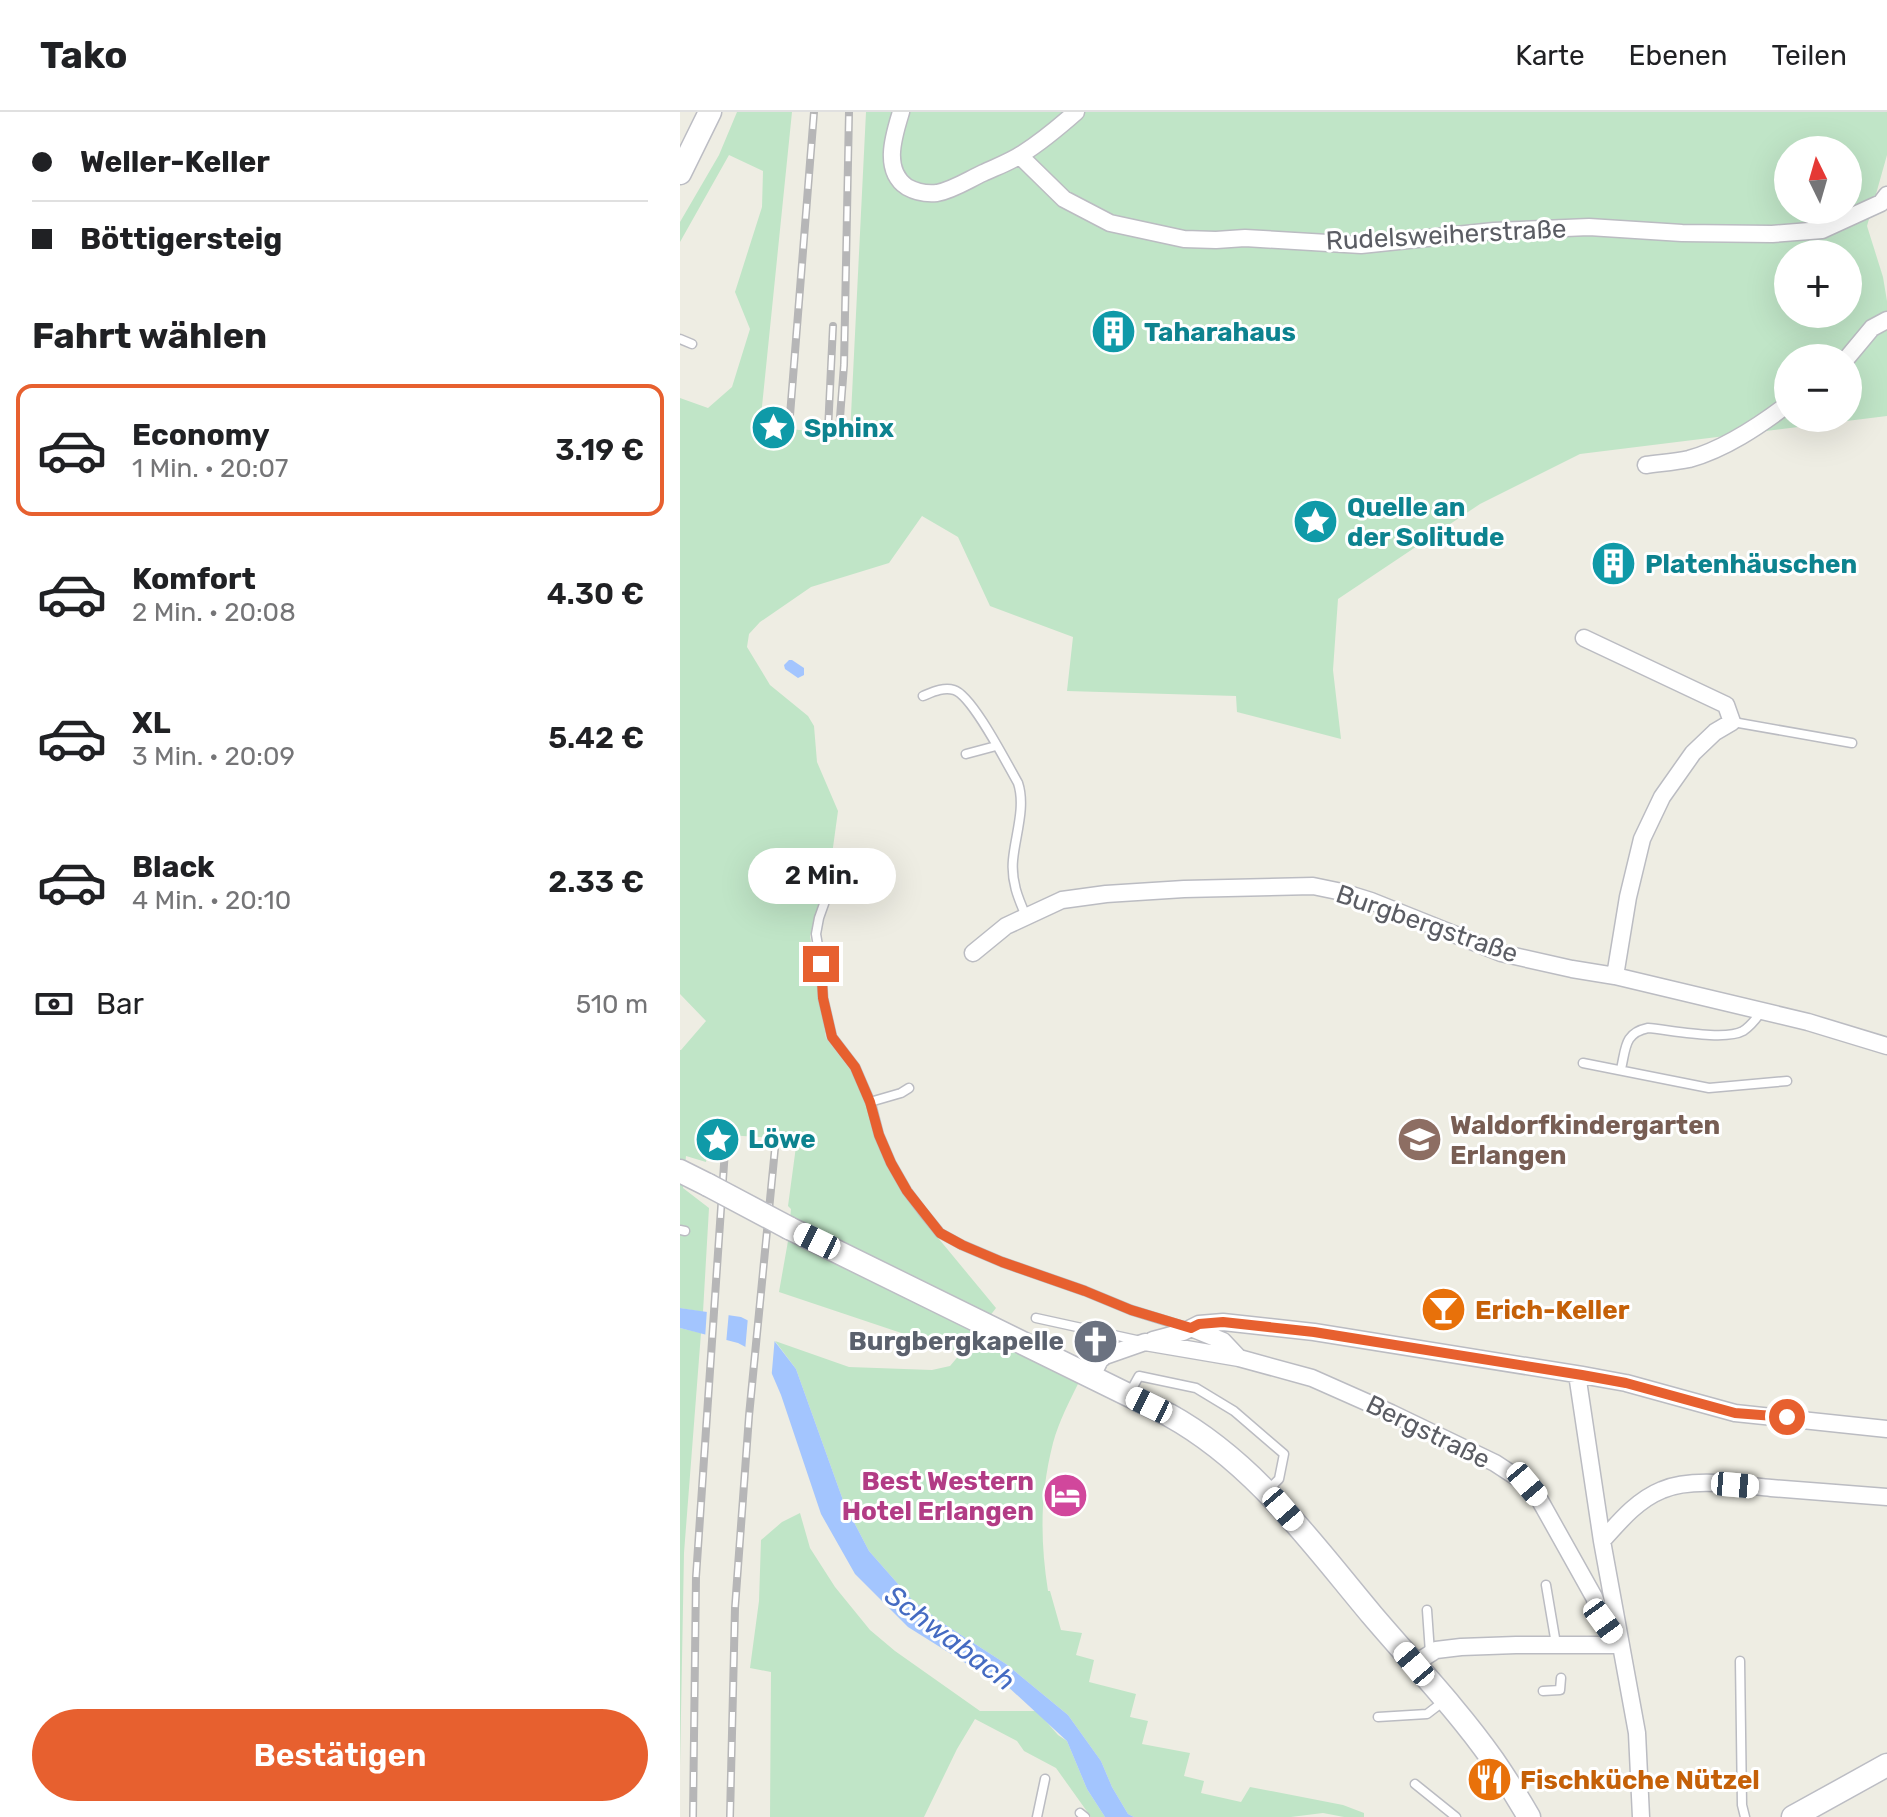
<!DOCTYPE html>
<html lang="de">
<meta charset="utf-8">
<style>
body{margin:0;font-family:Rubik,sans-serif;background:#f2f2f2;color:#202124;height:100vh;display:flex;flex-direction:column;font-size:30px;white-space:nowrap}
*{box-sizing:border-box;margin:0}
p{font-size:26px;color:#757577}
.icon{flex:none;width:44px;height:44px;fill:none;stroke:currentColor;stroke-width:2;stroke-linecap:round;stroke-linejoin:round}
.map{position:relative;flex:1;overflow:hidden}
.panel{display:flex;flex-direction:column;background:#fff;width:680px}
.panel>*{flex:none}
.banner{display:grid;align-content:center;height:176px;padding:0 32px;background:#fff}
.needle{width:52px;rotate:355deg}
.controls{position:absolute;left:1094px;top:24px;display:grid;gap:16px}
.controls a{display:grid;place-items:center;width:88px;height:88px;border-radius:50%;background:#fff;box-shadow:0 8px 32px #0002;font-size:40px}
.end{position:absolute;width:36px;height:36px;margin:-18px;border:10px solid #e7602f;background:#fff;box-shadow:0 0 0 4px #fff}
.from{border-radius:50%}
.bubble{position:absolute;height:56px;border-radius:28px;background:#fff;box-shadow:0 8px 32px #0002;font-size:26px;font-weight:600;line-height:56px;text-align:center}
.car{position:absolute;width:24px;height:48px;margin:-24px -12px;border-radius:10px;box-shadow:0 0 6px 2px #0007;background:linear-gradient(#fff 24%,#345 0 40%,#fff 0 76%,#345 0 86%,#fff 0)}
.banner b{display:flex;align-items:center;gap:28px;height:76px;font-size:30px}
.banner b+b{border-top:2px solid #e0e0e0}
.banner i{width:20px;height:20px;background:#202124}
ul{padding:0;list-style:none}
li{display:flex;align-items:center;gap:24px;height:132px;margin:0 16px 12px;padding:0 16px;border:4px solid transparent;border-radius:16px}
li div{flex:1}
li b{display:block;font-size:30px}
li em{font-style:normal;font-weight:600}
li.current{border-color:#e7602f}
li>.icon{width:72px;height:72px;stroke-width:1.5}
h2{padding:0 32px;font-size:36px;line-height:96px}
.pay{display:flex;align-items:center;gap:20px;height:88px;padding:0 32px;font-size:30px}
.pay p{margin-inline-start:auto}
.cta{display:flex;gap:16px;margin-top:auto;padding:16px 32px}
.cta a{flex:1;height:92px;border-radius:48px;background:#e7602f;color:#fff;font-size:32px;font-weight:600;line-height:92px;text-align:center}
header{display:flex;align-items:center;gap:48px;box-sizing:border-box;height:112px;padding:0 40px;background:#fff;border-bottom:2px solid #e0e0e0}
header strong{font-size:38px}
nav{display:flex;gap:44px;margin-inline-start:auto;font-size:28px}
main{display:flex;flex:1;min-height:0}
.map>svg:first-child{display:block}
</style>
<header>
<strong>Tako</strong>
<nav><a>Karte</a><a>Ebenen</a><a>Teilen</a></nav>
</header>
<main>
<section class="panel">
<div class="banner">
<b><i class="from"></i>Weller-Keller</b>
<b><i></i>Böttigersteig</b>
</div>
<h2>Fahrt wählen</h2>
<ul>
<li class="current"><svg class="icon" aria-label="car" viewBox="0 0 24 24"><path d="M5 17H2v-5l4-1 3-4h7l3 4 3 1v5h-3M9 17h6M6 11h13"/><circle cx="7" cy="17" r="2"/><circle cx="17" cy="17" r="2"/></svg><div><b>Economy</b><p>1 Min. · 20:07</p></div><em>3.19 €</em></li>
<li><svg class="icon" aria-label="car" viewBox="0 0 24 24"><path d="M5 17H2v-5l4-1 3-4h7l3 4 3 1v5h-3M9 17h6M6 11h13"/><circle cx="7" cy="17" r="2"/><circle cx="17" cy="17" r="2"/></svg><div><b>Komfort</b><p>2 Min. · 20:08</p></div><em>4.30 €</em></li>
<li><svg class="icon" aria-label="car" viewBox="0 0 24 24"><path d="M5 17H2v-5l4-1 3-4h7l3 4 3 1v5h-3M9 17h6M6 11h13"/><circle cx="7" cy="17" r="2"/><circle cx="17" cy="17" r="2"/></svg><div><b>XL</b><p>3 Min. · 20:09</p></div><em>5.42 €</em></li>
<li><svg class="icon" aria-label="car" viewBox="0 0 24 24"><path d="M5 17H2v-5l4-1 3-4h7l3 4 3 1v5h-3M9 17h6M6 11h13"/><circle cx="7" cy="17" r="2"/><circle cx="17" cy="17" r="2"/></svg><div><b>Black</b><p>4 Min. · 20:10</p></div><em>2.33 €</em></li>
</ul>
<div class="pay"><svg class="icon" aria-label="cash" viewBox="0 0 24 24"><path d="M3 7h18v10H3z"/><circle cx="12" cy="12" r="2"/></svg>Bar<p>510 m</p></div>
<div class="cta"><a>Bestätigen</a></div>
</section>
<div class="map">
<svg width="1207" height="1705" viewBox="0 0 1207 1705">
<rect width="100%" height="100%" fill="#eeede3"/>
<path fill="#c0e5c7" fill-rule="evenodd" d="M57,0H112L80,314L170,323L186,0H1207V43L1187,114L1203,165L1207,189V304L900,342L800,392L658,487L653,558L661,627L557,600L556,584L387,579L393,525L310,494L278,425L242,404L209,451L131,475L80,510L69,522L67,535L90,573L128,604L134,614L137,650L158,699L147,779L138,794L130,824L146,926L175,964L213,1061L254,1121L316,1196L300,1217L400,1268C390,1288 379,1309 373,1331C360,1382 360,1427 368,1479H370L381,1518L402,1521L396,1543L414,1548L409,1570L456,1582L450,1605L468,1609L462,1632L510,1641L504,1664L524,1669L521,1681L561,1690L570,1675L663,1693L684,1701V1705H664L643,1701L611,1705H454L448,1702L432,1675L421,1649L388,1603L326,1552L261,1510L233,1489L189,1439L164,1391L116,1257L95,1229L169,1255L252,1258L270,1254L281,1241L99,1180L108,1129L111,1097L108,1094L117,1027L29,1022L26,1050L6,1044L3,1076L29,1096L23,1200L0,1196V938H1L26,909L0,882V286L28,296L52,275L70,217L55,180L82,95L83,59L49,43L0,130V110L39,43ZM1108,38H1168V98H1108ZM1108,142H1168V202H1108ZM1108,246H1168V306H1108Z
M0,1216L21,1221L4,1441L0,1654Z
M120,1401L130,1436L155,1475L190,1518L215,1539L300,1599H357L378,1623L387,1629L407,1677L425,1705H411L376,1656L344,1639L337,1629L295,1607L277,1637L244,1705H90L91,1560L70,1556L79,1489L81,1428L102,1410Z"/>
<path fill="#a3c5fe" d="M109,548H112L124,556V563L118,566L105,557L104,553Z
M0,1196L61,1205L81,1215L96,1231L116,1257L164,1391L189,1439L233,1489L261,1510L326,1552L388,1603L421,1649L432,1675L448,1702L454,1705H425L407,1677L387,1629L325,1572L311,1567L228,1515L175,1462L141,1402L101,1283L92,1262L75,1240L58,1231L0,1216Z"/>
<path fill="#eeede3" d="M27,1197L49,1199L46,1232L25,1227Z
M68,1205L83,1212L95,1224L91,1270L73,1243L65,1239Z"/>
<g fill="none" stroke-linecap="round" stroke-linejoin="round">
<defs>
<path id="lane" d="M0,227L12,232
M243,584C253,580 263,575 274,578C292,583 327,652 338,671C346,695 335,724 333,748C331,769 338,786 346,804
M1053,610L1172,631
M286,642L316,634
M150,775L139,806L136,822L141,852L143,886L152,925L175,955L191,992L199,1023L211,1051L227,1079L243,1100L260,1121L282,1133L322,1150L405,1179L451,1198L506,1215
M903,951L1029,976L1107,969
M941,957C946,936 944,921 968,916C991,918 1045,929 1063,919C1071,914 1076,907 1081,900
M190,990L221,981L229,976
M0,1118L5,1119
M356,1206L461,1229
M449,1282L459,1264L516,1276L554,1299L604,1342L599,1367L587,1379
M866,1473L876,1532
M747,1498L750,1541
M1060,1549L1062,1693L1065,1705
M863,1579L880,1578L881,1566
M698,1605L747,1602L764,1589
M735,1672L776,1705
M400,1701L405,1705
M357,1705L365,1667"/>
<path id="street" d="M221,0C214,23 202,58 227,75C236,80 247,82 257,81C273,78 288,68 303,61C316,55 330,50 342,42C361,30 379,15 396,0
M340,44L384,87L430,111L504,127L536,128L565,126L681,133L814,119L909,115L1002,121L1092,122L1142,118L1201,91L1207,83
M1167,246L1192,216L1207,208
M966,353C980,351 995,350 1009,347C1045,337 1079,314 1108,292
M904,526L1046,593L1052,610L1035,620L1013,641L982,685L962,727L948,785L935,864
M293,841L326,814L382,788L426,782L504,777L633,774L662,780L691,789L821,841L892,857L935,864L1128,910L1207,934
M511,1216L519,1212L543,1210L634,1220L902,1263L946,1271L1055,1301L1207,1317
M473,1228L503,1220L511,1216L543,1229L559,1246
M897,1262L922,1429L957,1621L961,1705
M412,1264L420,1248L425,1244L465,1230L559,1246L632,1266L711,1301L815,1351L847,1372L858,1385L914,1485L923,1509L940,1533
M922,1429C939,1410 957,1388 982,1378C1012,1365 1059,1373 1091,1376C1130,1379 1168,1382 1207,1385
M734,1552L756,1538L781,1535L836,1533H940"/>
<path id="secondary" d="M0,61L30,0
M0,1059L28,1073
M109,1116L489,1303C574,1350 630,1429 692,1503C732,1550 778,1598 813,1648C826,1667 838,1686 849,1705
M1113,1705L1207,1653"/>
</defs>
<use href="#lane" stroke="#bbbcc2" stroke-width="11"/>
<use href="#street" stroke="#bbbcc2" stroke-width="19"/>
<use href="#secondary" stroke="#bcbdc4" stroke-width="25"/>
<use href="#lane" stroke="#fff" stroke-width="8"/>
<use href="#street" stroke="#fff" stroke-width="16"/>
<use href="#secondary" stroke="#fff" stroke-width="22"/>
<defs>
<path id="rail" d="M109,316L134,0
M148,318L153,214
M159,319L164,253L169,0
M13,1705L16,1465L46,1023
M50,1705L55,1496L69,1304L96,1026"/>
</defs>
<use href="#rail" stroke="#b6b6b7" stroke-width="8"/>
<use href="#rail" stroke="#fff" stroke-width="5" stroke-dasharray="15" stroke-linecap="butt"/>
<defs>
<path id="secondary-bridge" d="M28,1073L109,1116"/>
</defs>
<use href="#secondary-bridge" stroke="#bcbdc4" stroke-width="25" stroke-linecap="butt"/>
<use href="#secondary-bridge" stroke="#fff" stroke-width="22"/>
</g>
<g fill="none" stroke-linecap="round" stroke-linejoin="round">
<path stroke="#e7602f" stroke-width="10" d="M141,852L143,886L152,925L175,955L190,990L199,1023L211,1051L227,1079L260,1121L282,1133L322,1150L405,1179L451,1198L511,1216L519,1212L543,1210L634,1220L902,1263L946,1271L1055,1301L1107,1305"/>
</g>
<defs>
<symbol id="building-disc" viewBox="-11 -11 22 22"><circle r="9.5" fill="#0f9aa8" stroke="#fff"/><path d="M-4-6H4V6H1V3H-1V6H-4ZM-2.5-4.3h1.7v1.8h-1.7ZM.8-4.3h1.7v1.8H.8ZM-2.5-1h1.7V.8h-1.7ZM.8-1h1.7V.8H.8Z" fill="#fff"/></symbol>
<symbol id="sight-disc" viewBox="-11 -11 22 22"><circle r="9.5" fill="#0f9aa8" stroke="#fff"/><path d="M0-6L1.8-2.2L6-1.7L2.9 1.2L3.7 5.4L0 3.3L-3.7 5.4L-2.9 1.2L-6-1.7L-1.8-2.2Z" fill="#fff"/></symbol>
<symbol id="school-disc" viewBox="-11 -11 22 22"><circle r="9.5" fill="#8d6e63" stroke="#fff"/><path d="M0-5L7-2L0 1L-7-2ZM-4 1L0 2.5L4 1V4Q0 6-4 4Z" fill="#fff"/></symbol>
<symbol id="bar-disc" viewBox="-11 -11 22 22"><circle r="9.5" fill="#e8710a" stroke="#fff"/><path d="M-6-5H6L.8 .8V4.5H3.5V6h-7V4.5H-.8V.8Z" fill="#fff"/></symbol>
<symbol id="church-disc" viewBox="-11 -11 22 22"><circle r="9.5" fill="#6b7280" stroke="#fff"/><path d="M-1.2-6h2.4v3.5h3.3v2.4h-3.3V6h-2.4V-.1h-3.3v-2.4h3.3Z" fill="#fff"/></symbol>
<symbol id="hotel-disc" viewBox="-11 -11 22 22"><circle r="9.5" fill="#d1479c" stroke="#fff"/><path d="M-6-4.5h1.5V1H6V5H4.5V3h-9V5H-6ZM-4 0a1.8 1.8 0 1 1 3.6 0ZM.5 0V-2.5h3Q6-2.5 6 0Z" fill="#fff"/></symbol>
<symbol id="restaurant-disc" viewBox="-11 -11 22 22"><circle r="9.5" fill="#e8710a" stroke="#fff"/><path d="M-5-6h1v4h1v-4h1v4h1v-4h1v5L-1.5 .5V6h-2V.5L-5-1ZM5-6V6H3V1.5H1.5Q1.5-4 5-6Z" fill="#fff"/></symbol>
</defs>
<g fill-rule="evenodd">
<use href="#building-disc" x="408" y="194" width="51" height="51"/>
<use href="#sight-disc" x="68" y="290" width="51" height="51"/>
<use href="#sight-disc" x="610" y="384" width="51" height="51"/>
<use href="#building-disc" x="908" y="426" width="51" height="51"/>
<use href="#sight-disc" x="12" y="1002" width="51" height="51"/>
<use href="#school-disc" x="714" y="1002" width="51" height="51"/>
<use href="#bar-disc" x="738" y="1172" width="51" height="51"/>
<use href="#church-disc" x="390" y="1204" width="51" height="51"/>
<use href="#hotel-disc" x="360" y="1358" width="51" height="51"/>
<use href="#restaurant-disc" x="784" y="1642" width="51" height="51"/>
</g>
<g text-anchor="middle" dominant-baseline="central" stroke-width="6" stroke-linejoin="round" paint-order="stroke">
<g font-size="26" fill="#5b5d64" stroke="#fff">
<text transform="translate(766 123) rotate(-3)">Rudelsweiherstraße</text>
<text transform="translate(747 812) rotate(19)">Burgbergstraße</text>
<text transform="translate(748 1320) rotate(26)">Bergstraße</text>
</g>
<g font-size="26" font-weight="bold" fill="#0d838f" stroke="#fff" text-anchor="start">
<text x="464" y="220">Taharahaus</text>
<text x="124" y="316">Sphinx</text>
<text x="667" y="395">Quelle an<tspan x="667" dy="30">der Solitude</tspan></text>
<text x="965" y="452">Platenhäuschen</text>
<text x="68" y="1027">Löwe</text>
</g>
<g font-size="26" font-weight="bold" fill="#785e54" stroke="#fff" text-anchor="start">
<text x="770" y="1013">Waldorfkindergarten<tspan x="770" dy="30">Erlangen</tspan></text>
</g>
<g font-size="26" font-weight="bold" fill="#c56008" stroke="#fff" text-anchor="start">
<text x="795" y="1198">Erich-Keller</text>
<text x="840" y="1668">Fischküche Nützel</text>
</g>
<g font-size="26" font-weight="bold" fill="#5b616d" stroke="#fff" text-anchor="end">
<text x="384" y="1229">Burgbergkapelle</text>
</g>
<g font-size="26" font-weight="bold" fill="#b23c85" stroke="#fff" text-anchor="end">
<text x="354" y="1369">Best Western<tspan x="354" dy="30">Hotel Erlangen</tspan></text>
</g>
<g font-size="28" font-style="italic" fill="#456bc2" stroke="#fff">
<text transform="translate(270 1526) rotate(37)">Schwabach</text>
</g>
</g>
</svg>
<div class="controls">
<a><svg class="needle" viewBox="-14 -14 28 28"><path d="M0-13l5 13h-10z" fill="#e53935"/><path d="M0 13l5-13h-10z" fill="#757577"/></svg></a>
<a>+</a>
<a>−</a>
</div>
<i class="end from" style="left:1107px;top:1305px"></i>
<i class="end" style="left:141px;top:852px"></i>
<div class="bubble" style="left:68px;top:736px;width:148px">2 Min.</div>
<i class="car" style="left:137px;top:1129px;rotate:296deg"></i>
<i class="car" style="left:469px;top:1293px;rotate:296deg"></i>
<i class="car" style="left:847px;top:1372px;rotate:140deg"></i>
<i class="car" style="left:1055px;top:1373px;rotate:95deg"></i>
<i class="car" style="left:603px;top:1397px;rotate:139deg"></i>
<i class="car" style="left:923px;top:1509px;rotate:144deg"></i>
<i class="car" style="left:734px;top:1552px;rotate:320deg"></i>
</div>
</main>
